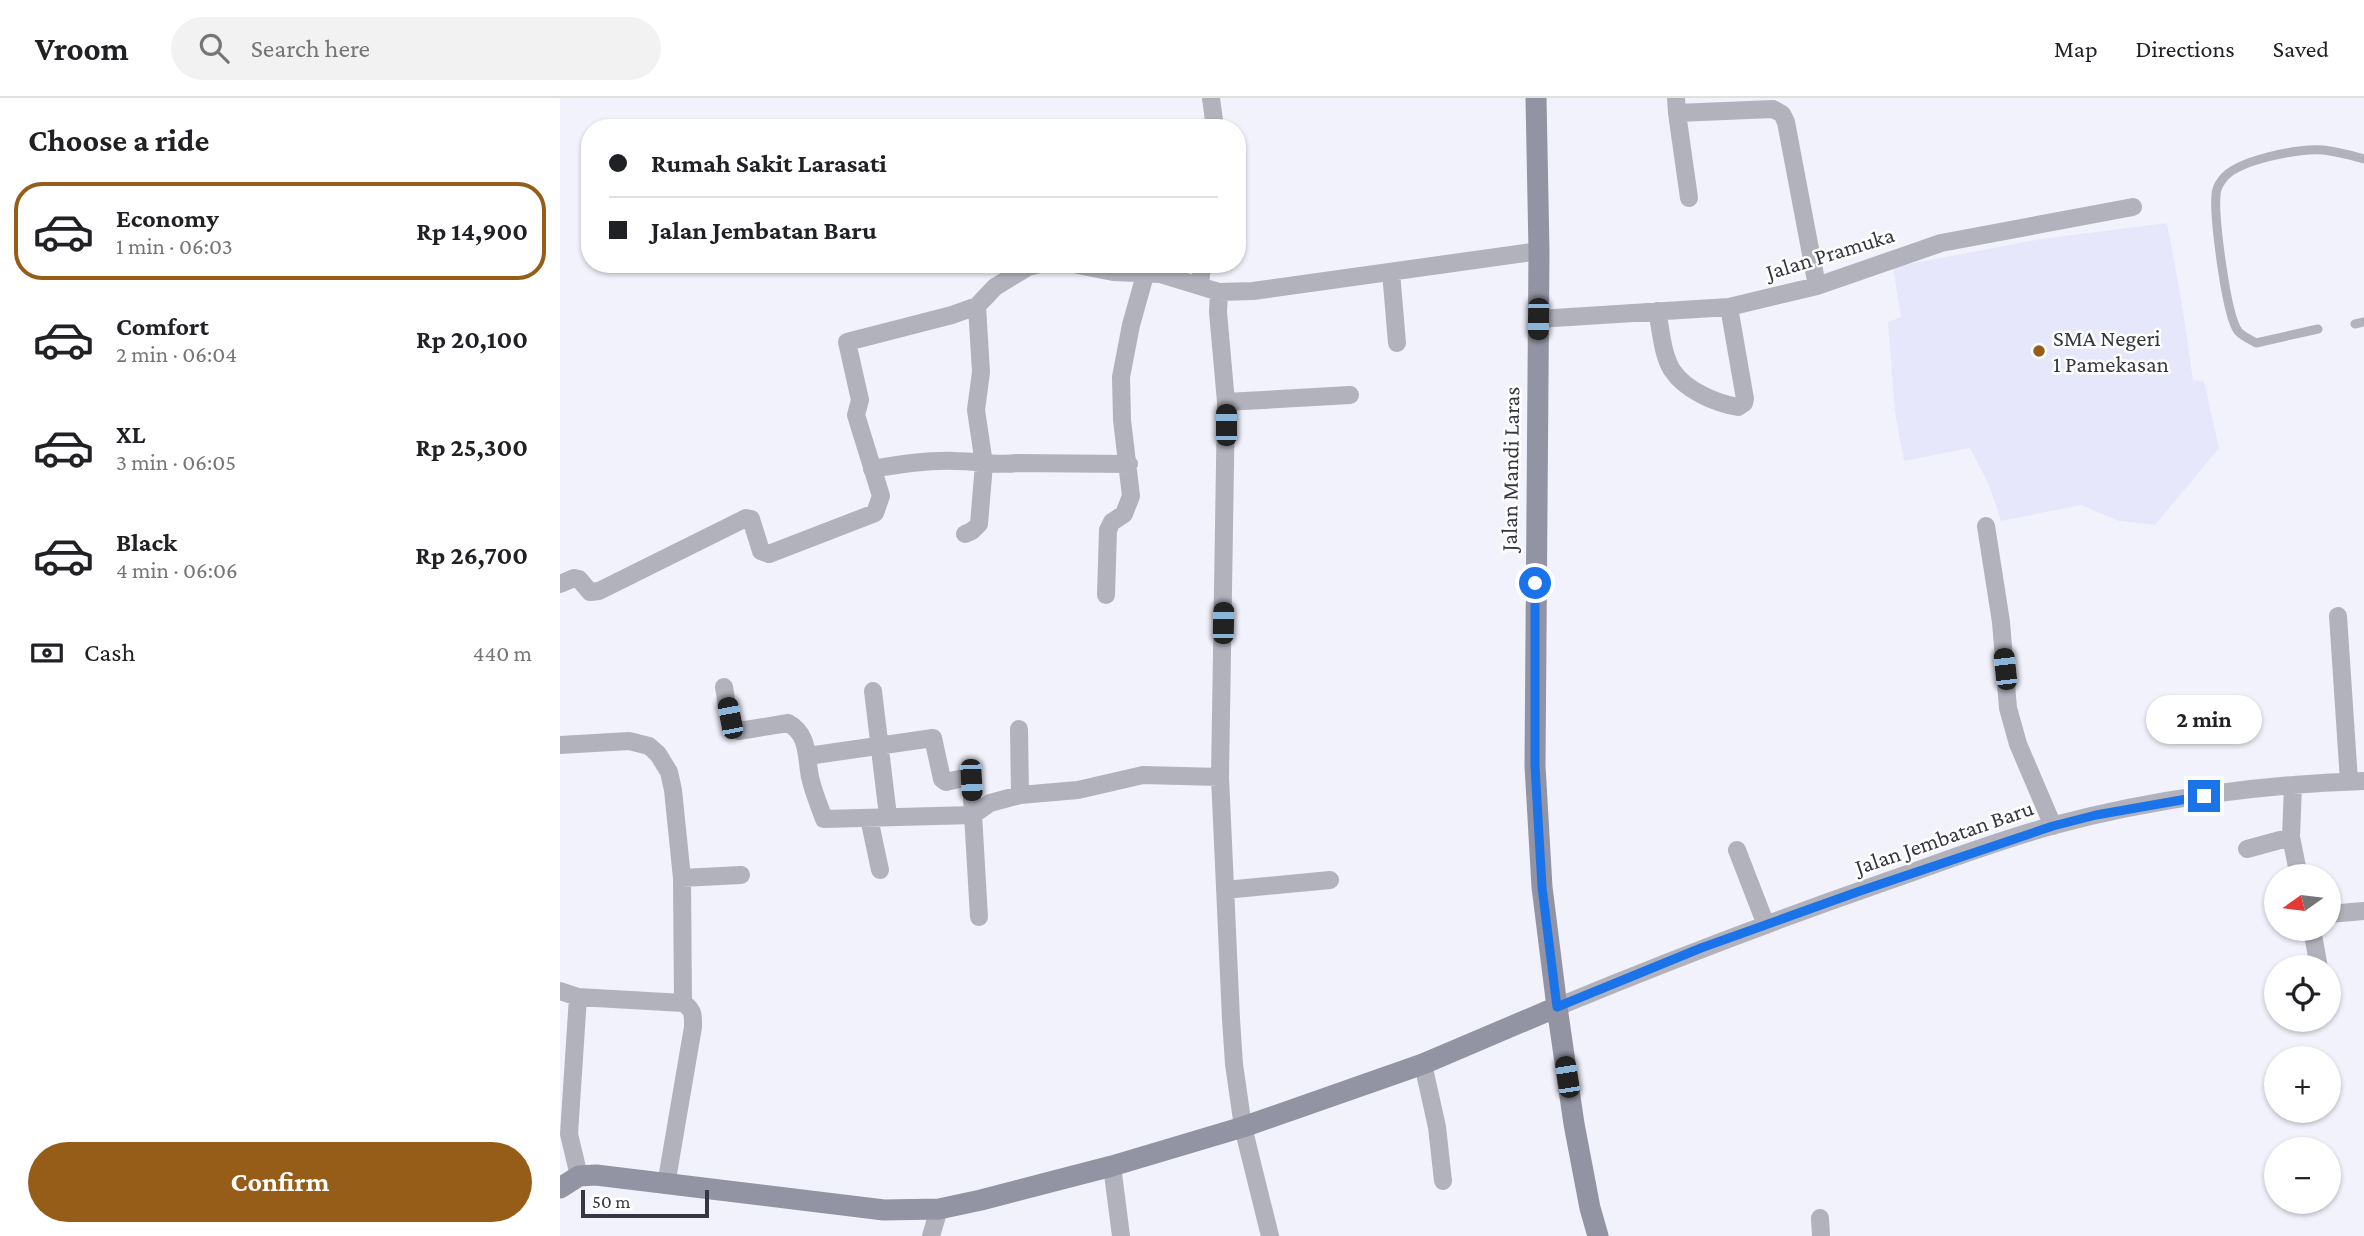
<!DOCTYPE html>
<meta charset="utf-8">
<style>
body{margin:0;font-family:"Crimson Pro",serif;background:#f2f2f2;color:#202124;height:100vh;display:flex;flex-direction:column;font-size:26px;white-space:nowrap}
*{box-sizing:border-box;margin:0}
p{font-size:23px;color:#757577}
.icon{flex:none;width:38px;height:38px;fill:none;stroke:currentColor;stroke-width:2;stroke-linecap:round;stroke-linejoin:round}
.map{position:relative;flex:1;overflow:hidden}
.side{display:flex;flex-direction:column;background:#fff;width:560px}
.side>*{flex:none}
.banner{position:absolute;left:21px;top:21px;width:665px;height:154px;border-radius:28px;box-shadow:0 2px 5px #0004;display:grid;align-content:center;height:154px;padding:0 28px;background:#fff}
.needle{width:46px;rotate:256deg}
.fabs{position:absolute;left:1704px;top:766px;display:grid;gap:14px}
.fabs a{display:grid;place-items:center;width:77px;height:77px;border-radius:50%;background:#fff;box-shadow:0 2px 5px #0004;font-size:35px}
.scale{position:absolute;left:21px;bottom:18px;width:128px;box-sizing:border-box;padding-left:7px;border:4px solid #353640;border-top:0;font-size:19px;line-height:24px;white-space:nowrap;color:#353640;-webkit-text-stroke:5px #fff;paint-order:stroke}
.end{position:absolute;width:32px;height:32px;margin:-16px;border:9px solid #1a73e8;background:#fff;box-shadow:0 0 0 4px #fff}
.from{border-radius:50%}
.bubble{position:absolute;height:49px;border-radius:24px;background:#fff;box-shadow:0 2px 5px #0004;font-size:23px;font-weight:700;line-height:49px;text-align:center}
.car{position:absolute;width:21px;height:42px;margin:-21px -10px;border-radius:9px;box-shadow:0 0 5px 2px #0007;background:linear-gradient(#222 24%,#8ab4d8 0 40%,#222 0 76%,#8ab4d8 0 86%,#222 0)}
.banner b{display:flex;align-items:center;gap:24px;height:66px;font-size:26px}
.banner b+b{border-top:2px solid #e0e0e0}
.banner i{width:18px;height:18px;background:#202124}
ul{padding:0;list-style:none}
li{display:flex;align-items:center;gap:21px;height:98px;margin:0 14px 10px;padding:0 14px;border:4px solid transparent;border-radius:28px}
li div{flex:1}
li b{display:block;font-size:26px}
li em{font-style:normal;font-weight:700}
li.selected{border-color:#965d19}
li>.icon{width:63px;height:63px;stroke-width:1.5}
h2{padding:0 28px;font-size:32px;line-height:84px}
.pay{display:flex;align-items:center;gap:18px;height:77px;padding:0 28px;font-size:26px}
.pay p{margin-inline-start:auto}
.button{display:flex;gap:14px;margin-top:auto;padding:14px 28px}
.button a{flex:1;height:80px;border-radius:42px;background:#965d19;color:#fff;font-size:28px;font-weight:700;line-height:80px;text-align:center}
header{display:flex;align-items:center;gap:42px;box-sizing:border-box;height:98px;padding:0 35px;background:#fff;border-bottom:2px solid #e0e0e0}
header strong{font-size:33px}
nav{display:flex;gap:38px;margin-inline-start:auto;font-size:24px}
.search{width:490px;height:63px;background:#f2f2f2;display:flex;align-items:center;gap:18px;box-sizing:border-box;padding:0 24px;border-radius:38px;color:#757577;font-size:26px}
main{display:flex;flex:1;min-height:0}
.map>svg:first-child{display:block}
</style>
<header>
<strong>Vroom</strong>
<div class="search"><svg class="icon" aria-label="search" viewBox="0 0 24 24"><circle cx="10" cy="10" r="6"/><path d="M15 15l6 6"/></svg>Search here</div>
<nav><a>Map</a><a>Directions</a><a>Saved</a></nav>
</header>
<main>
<section class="side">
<h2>Choose a ride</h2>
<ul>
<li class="selected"><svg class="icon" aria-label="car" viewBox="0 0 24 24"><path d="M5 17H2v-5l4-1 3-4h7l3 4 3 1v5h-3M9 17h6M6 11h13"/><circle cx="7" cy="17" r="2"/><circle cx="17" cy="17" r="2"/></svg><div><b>Economy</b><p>1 min · 06:03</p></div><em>Rp 14,900</em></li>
<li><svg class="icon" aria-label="car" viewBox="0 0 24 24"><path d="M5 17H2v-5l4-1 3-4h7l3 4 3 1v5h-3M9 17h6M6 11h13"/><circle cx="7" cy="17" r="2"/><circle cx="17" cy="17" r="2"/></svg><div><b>Comfort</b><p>2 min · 06:04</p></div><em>Rp 20,100</em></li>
<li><svg class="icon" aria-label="car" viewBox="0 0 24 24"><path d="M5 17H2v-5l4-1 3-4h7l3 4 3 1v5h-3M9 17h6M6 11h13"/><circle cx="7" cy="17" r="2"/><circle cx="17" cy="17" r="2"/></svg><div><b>XL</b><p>3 min · 06:05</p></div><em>Rp 25,300</em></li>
<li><svg class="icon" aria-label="car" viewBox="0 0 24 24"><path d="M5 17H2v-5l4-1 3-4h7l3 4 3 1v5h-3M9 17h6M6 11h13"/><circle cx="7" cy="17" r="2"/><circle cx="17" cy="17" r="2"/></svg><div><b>Black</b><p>4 min · 06:06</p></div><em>Rp 26,700</em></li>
</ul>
<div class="pay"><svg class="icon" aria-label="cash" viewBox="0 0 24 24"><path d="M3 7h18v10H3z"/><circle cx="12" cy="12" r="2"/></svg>Cash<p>440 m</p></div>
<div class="button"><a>Confirm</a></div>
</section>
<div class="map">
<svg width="1804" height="1138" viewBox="0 0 1804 1138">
<rect width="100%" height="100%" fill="#f2f2fd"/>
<path fill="#e7e7fc" d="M1607,125L1622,206L1633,282L1644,283L1659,350L1595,427L1559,423L1521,407L1441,423L1429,387L1410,350L1344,363L1335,315L1328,224L1341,219L1333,169L1481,141Z"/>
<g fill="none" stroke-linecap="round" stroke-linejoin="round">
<path stroke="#b2b2bd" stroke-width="9" d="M1795,226L1804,224
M1758,231L1696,245C1691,242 1682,238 1678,233C1666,217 1654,119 1656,97C1656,92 1659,86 1662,82C1675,62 1740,50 1762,52C1776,53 1790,57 1804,61"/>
<path stroke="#b2b2bd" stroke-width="18" d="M651,0L655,30
M1116,0L1117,15L1213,11L1222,16L1226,24L1257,188
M1117,15L1129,100
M513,166L553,174L600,176L659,194
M831,174L837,245
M640,188L642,166
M1097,213C1101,231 1102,256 1112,272C1125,292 1155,305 1178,309L1184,305L1185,301L1169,209
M978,221L1169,209L1257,188L1381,145L1573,109
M666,304L790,297
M312,371C341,366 367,362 396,363C417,363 436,368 457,365L569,366
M1426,428L1441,524L1448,610L1458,646L1493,728
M405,436L412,433L419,426L424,366L416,312L421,274L417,208
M0,486L14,480L19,481L30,494L39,493L186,420L191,421L201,453L209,456L315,415L321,398L296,317L300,302L287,244L392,217L417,208L435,189L468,169L480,166
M546,497L548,432L552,424L564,416L571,398L562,322L561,279L571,227L585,177
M1778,518L1789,683
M164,589C167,603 166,624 179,633L228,625C249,636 246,659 250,679C253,693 259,707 264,721L413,717L430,705L460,697L518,692L583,677L660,679
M313,593L328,718
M459,631L460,697
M0,647L69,643L89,648L98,656L109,674L113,692L122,780L123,905
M248,658L373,640L382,681L386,684L408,679L411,682L419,819
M1733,687L1731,739L1739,779
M309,720L320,772
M1687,751L1731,739
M1177,752L1206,827
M122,780L181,777
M665,792L770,782
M1769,816L1804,813
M1752,831L1759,870
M0,893L18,899L123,905C134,912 133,917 133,929L106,1087
M18,899L9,1036L19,1078
M997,909C1103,865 1210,824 1319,786C1377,766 1435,743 1495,727C1592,701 1703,686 1804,683
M863,966L877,1029L883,1083
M552,1068L561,1138
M1260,1120L1261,1138
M371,1138L379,1111
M710,1138L683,1029L674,966L671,921L660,679L666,304L658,214L659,194L693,193L979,153"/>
<path stroke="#9293a3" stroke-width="21" d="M976,0L979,153L975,668L982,789L997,909L1014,1026L1030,1110L1038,1138
M0,1090L19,1078L36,1077L324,1112L379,1111L421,1102L552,1068L683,1029L863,966L997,909"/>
</g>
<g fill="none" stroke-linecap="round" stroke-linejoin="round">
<path stroke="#1a73e8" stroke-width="9" d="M975,485V668L982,789L997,909L1141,850L1300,793L1493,728L1536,717L1644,698"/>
</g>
<circle fill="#965d19" stroke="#fff" stroke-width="2.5" cx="1479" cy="253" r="7"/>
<g text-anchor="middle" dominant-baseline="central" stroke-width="5" stroke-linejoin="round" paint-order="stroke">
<g font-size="23" fill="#353640" stroke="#fff">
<text transform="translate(1270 155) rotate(-17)">Jalan Pramuka</text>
<text transform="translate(950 371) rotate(-89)">Jalan Mandi Laras</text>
<text transform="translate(1384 739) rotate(-19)">Jalan Jembatan Baru</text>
</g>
<g font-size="23" fill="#353640" stroke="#fff" text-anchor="start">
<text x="1493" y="240">SMA Negeri<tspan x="1493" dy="26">1 Pamekasan</tspan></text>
</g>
</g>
</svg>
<div class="fabs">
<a><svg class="needle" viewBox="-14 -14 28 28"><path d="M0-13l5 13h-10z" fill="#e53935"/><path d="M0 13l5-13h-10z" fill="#757577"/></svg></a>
<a><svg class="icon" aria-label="locate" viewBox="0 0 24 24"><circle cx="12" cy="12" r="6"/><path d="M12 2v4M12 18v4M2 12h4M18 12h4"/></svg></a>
<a>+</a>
<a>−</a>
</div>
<div class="scale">50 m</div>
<i class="end from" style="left:975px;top:485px"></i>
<i class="end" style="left:1644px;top:698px"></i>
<div class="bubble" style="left:1586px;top:597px;width:116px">2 min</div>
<i class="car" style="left:978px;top:221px;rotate:181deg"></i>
<i class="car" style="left:666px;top:327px;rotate:0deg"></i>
<i class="car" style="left:663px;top:525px;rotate:1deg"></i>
<i class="car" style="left:1445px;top:571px;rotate:354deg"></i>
<i class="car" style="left:170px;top:620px;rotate:349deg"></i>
<i class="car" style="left:411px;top:682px;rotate:177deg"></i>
<i class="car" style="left:1007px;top:979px;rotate:351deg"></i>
<div class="banner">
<b><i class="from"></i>Rumah Sakit Larasati</b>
<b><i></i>Jalan Jembatan Baru</b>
</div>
</div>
</main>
